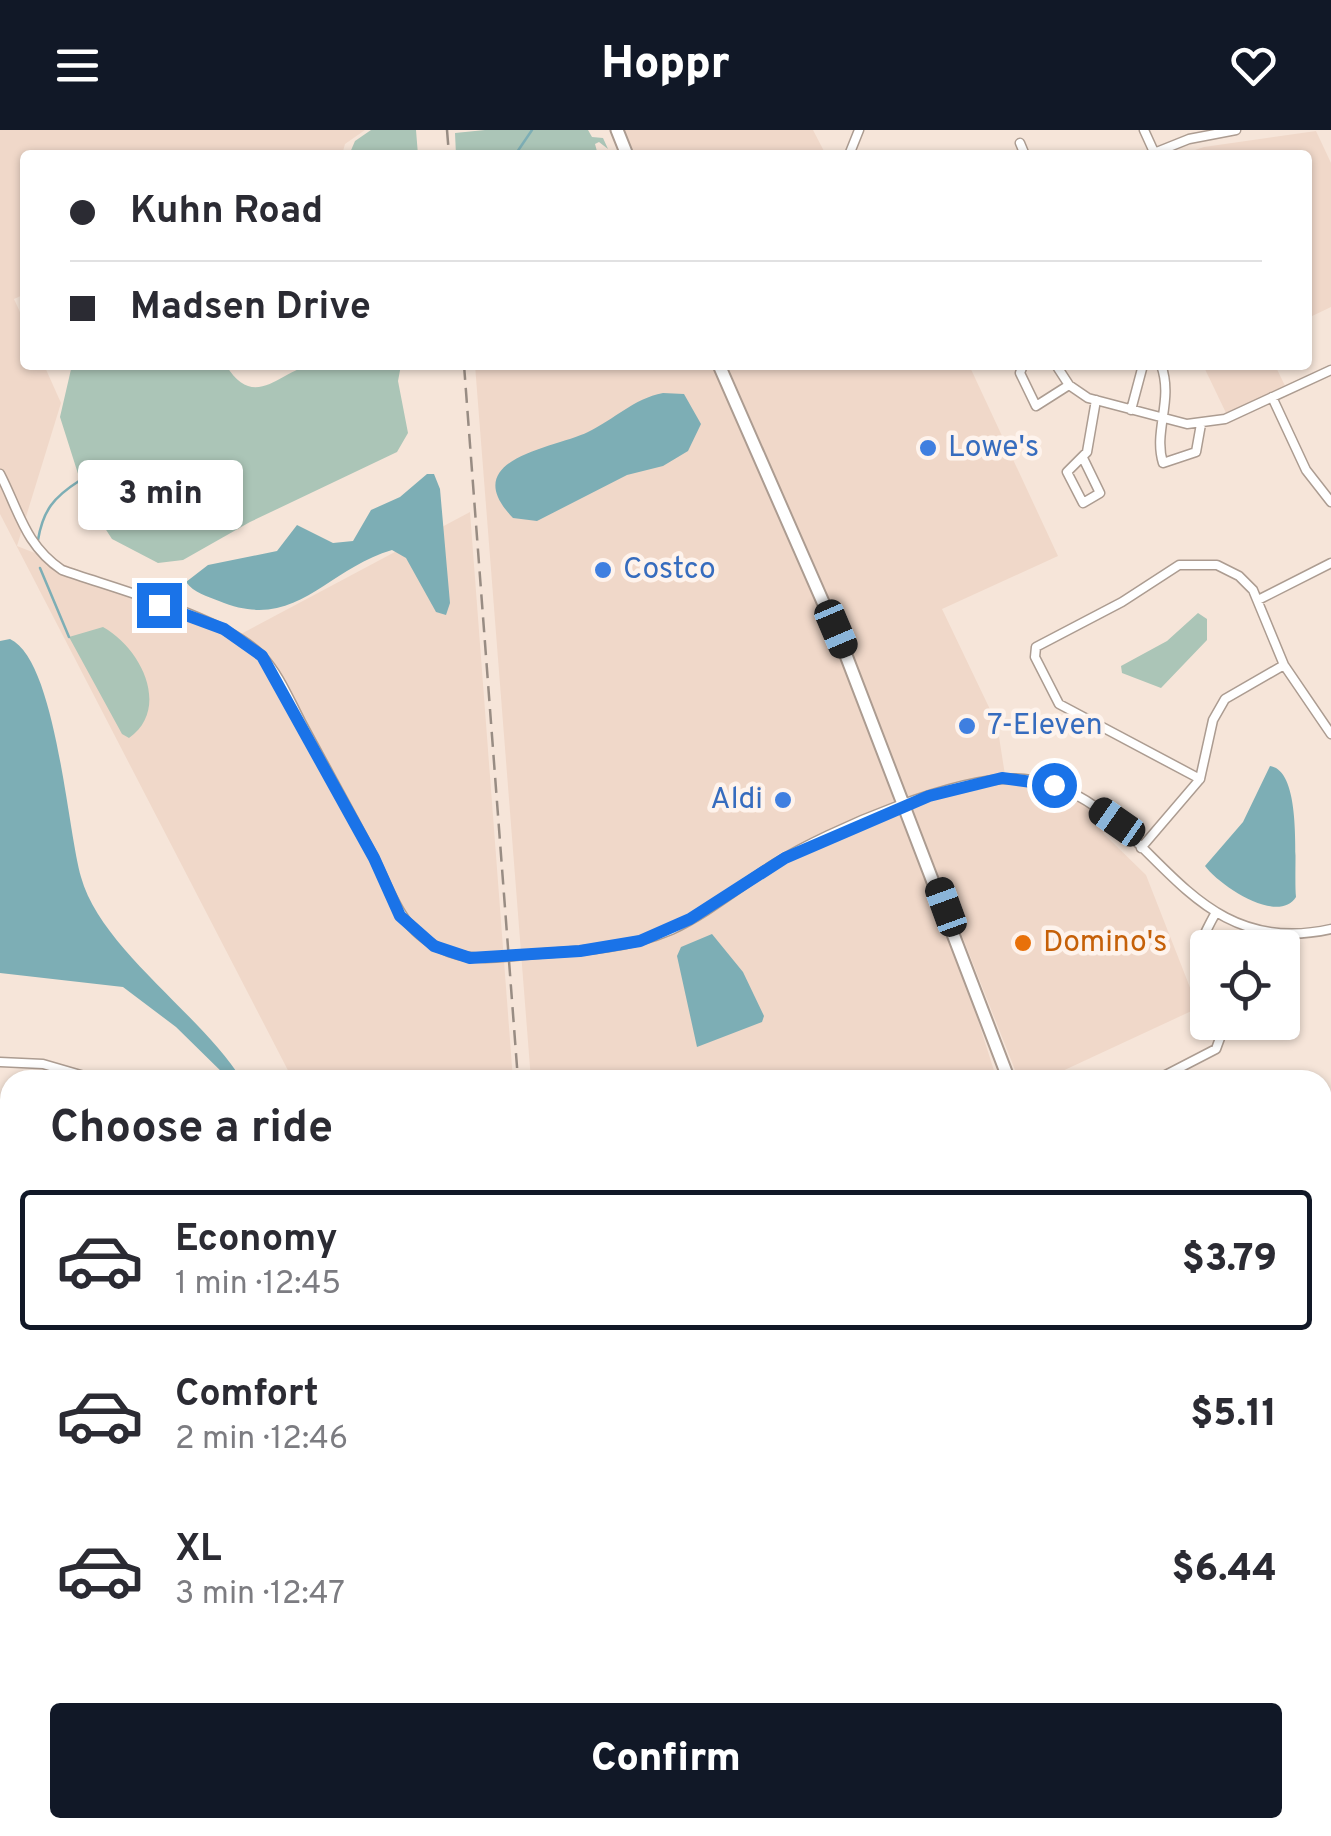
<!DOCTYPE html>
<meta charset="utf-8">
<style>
body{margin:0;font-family:Overpass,sans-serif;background:#f2f2f3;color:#2b2b33;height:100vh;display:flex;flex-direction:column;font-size:38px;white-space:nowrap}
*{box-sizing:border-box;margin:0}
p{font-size:32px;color:#7c7c81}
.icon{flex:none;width:55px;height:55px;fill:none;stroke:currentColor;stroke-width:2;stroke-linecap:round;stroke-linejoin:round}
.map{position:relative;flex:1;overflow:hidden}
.details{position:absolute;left:0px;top:940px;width:1332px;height:768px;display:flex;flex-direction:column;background:#fff;border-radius:30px 30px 0 0;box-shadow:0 2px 8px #0004}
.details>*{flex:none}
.guide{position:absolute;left:20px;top:20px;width:1292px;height:220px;border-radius:10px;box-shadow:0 2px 8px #0004;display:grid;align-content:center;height:220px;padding:0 50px;background:#fff}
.buttons{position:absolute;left:1190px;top:800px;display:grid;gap:20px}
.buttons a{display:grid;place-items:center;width:110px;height:110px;border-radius:10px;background:#fff;box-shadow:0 2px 8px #0004;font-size:50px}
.end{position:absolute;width:45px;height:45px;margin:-22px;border:12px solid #1a73e8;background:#fff;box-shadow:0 0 0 5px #fff}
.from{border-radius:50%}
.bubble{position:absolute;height:70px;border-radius:10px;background:#fff;box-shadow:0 2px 8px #0004;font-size:32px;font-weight:800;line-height:70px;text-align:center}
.car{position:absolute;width:30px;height:60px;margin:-30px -15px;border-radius:12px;box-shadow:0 0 8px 2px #0007;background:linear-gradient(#222 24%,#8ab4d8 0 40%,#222 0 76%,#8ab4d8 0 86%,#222 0)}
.guide b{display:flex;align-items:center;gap:35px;height:95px;font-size:38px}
.guide b+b{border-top:2px solid #e1e1e2}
.guide i{width:25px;height:25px;background:#2b2b33}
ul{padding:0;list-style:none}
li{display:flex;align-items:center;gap:30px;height:140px;margin:0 20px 15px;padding:0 30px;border:5px solid transparent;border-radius:10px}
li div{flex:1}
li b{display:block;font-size:38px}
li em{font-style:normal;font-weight:800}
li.on{border-color:#111827}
li>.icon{width:90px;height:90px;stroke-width:1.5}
h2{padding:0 50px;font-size:45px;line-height:120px}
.primary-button{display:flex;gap:20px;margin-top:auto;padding:20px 50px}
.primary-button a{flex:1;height:115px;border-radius:10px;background:#111827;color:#fff;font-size:40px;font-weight:800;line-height:115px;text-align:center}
header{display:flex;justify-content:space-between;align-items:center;height:130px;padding:0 50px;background:#111827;color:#fff;font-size:45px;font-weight:800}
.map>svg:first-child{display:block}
</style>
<header><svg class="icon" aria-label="menu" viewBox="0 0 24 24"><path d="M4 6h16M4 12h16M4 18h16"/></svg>Hoppr<svg class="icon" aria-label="heart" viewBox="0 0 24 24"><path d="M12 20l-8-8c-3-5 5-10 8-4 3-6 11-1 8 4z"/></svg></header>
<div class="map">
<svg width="1331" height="1706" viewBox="0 0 1331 1706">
<rect width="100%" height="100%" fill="#f6e5d9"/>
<path fill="#f0d8c9" d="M0,0H365L345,14L342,25H25V164L14,169L25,193V235H44L61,273L17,416L241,504L470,382L513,950H293L0,384Z
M620,0H813L826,25H631Z
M1316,1L1331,33V177L1308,188V25H1180L1204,17Z
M475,235H716L902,674L782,722L708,771L711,775L790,724L904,680L942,777L997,950H531Z
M727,235H969L1058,426L942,479L997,594L1005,645L1052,650L1087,667L1104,704L1146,745L1198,878L1043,950H1019L827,464Z
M1203,235H1275L1286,258L1227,285Z
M1331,1346V1706H1290L1287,1698H1322V1350Z
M10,1535V1698H567L568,1706H0V1540Z"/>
<path fill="#abc5b7" d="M371,0H416L418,25H349L355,11Z
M485,0H588L592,7L603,8L608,19L599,12L595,14L598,25H456L455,3Z
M72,235H226C255,284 283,237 314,235C343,233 372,235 401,235L398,251L408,303L397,322L250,392L183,430L158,433L112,409L86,369L60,287Z
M1198,483L1207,489V510L1161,558L1122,543L1121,536L1167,511Z
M103,497C141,518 171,578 129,608L122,604L69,507Z"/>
<path fill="#7daeb5" d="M663,263L684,264L701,294L688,321L663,336L627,345L537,391L513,388C455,328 556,318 588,302C615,289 633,269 663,263Z
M427,344H434L440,359L450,473L446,485L436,482L406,428L392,420C324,440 296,503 219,471C207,466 194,463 186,452L208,435L277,421L297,395L333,413L353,411L371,380L400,367Z
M10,509C56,530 67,698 81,747C101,819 201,884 242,950H230L176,897L123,857L0,843V511Z
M1270,636C1304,641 1293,739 1296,767C1278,795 1220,756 1205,736L1243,692Z
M712,804L743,842L764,886L762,892L697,917L677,826L681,817Z"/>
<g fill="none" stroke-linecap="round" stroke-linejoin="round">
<path stroke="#7daeb5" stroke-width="2.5" d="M515,25L532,0
M38,410C43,380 54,367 79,351
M40,438L69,507"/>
<defs>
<path id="street" d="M1144,0L1154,22
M1020,13L1025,25
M849,25L859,0
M1149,25L1189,9L1236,0
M1023,235L1020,243L1036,276L1069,255
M1056,235L1069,255L1088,268L1187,294L1225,289L1331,240
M1161,235C1174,270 1153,301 1163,333L1196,322L1201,294
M1272,267L1306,340L1331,372
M1131,280L1143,235
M1083,328L1100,363L1083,373L1067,342L1087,322L1096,270
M0,344C19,381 25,415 62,440C116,459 223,487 261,525C279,544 289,569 301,592C324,635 348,678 371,722C393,764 399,803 449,822C476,832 505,827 534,824C580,821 627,819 671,800C708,783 741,755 776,733C829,700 962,643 1024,649C1151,662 1176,834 1331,799
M1258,470L1331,433
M1200,649L1059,574L1035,527L1036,517L1122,472L1179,435H1217L1239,446L1253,460L1284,535L1331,604
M1141,718L1200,649L1213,590L1225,569L1284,535
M1208,881C1187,842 1195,820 1215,784
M0,932L43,934L98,950
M1156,950L1216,919L1220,908L1214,892
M0,1164L10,1159
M1322,1165L1331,1161
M0,1398L10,1393
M1322,1469L1331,1465
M248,1698L253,1706
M864,1698L868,1706
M89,1706L108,1698
M876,1706L895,1698
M1168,1706L1192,1698"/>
<path id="secondary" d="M617,0L627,25
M719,235L844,520L1009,950
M1275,1698L1278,1706"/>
</defs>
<use href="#street" stroke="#ac9c91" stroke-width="11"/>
<use href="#secondary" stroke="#ac9c91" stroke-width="15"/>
<use href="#street" stroke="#fff" stroke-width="8"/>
<use href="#secondary" stroke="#fff" stroke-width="11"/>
<path stroke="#988c83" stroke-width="2.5" stroke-dasharray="15 8" stroke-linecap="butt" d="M447,0L449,25
M464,235L518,950
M575,1698V1706"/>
</g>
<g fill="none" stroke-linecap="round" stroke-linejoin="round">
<path stroke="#1a73e8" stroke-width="12" d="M159,475L224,499L262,526L374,728L400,786L434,816L470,828L580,821L640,811L690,789L785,728L929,666L1002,648L1054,655"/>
</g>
<g fill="#3f7fe0" stroke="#fef3ec" stroke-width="4">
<circle cx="928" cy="318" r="10"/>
<circle cx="603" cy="440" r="10"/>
<circle cx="967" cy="596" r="10"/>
<circle cx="783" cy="670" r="10"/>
</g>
<circle fill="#e8710a" stroke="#fef3ec" stroke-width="4" cx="1023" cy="813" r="10"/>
<g text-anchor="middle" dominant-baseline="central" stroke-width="9" stroke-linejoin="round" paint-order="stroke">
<g font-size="30" fill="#366cbe" stroke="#fef3ec" text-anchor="start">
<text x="948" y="318">Lowe's</text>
<text x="623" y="440">Costco</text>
<text x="987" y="596">7-Eleven</text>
<text x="763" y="670" text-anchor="end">Aldi</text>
</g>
<g font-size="30" fill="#c56008" stroke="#fef3ec" text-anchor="start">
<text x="1043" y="813">Domino's</text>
</g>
</g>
</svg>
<div class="buttons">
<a><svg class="icon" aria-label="locate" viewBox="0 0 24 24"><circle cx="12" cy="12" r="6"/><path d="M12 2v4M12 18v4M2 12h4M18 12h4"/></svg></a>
</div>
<i class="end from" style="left:1054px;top:655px"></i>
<i class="end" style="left:159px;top:475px"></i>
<div class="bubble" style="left:78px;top:330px;width:165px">3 min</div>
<i class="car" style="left:836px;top:499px;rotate:157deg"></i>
<i class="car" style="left:1117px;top:692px;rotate:305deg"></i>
<i class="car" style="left:946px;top:777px;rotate:340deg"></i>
<div class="guide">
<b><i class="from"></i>Kuhn Road</b>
<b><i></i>Madsen Drive</b>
</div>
<section class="details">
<h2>Choose a ride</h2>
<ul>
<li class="on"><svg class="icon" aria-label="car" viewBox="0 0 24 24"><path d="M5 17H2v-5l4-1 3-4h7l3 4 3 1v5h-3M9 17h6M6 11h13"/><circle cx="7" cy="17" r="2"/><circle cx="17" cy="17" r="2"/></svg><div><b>Economy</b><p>1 min · 12:45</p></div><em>$3.79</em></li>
<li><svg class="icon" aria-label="car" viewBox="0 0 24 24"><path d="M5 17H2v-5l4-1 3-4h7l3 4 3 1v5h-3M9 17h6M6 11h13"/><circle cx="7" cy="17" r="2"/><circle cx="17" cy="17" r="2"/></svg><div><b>Comfort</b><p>2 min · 12:46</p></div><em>$5.11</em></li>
<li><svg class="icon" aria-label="car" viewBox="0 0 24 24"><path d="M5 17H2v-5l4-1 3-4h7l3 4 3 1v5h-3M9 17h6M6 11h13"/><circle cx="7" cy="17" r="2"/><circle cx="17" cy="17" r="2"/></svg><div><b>XL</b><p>3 min · 12:47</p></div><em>$6.44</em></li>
</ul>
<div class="primary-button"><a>Confirm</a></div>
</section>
</div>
